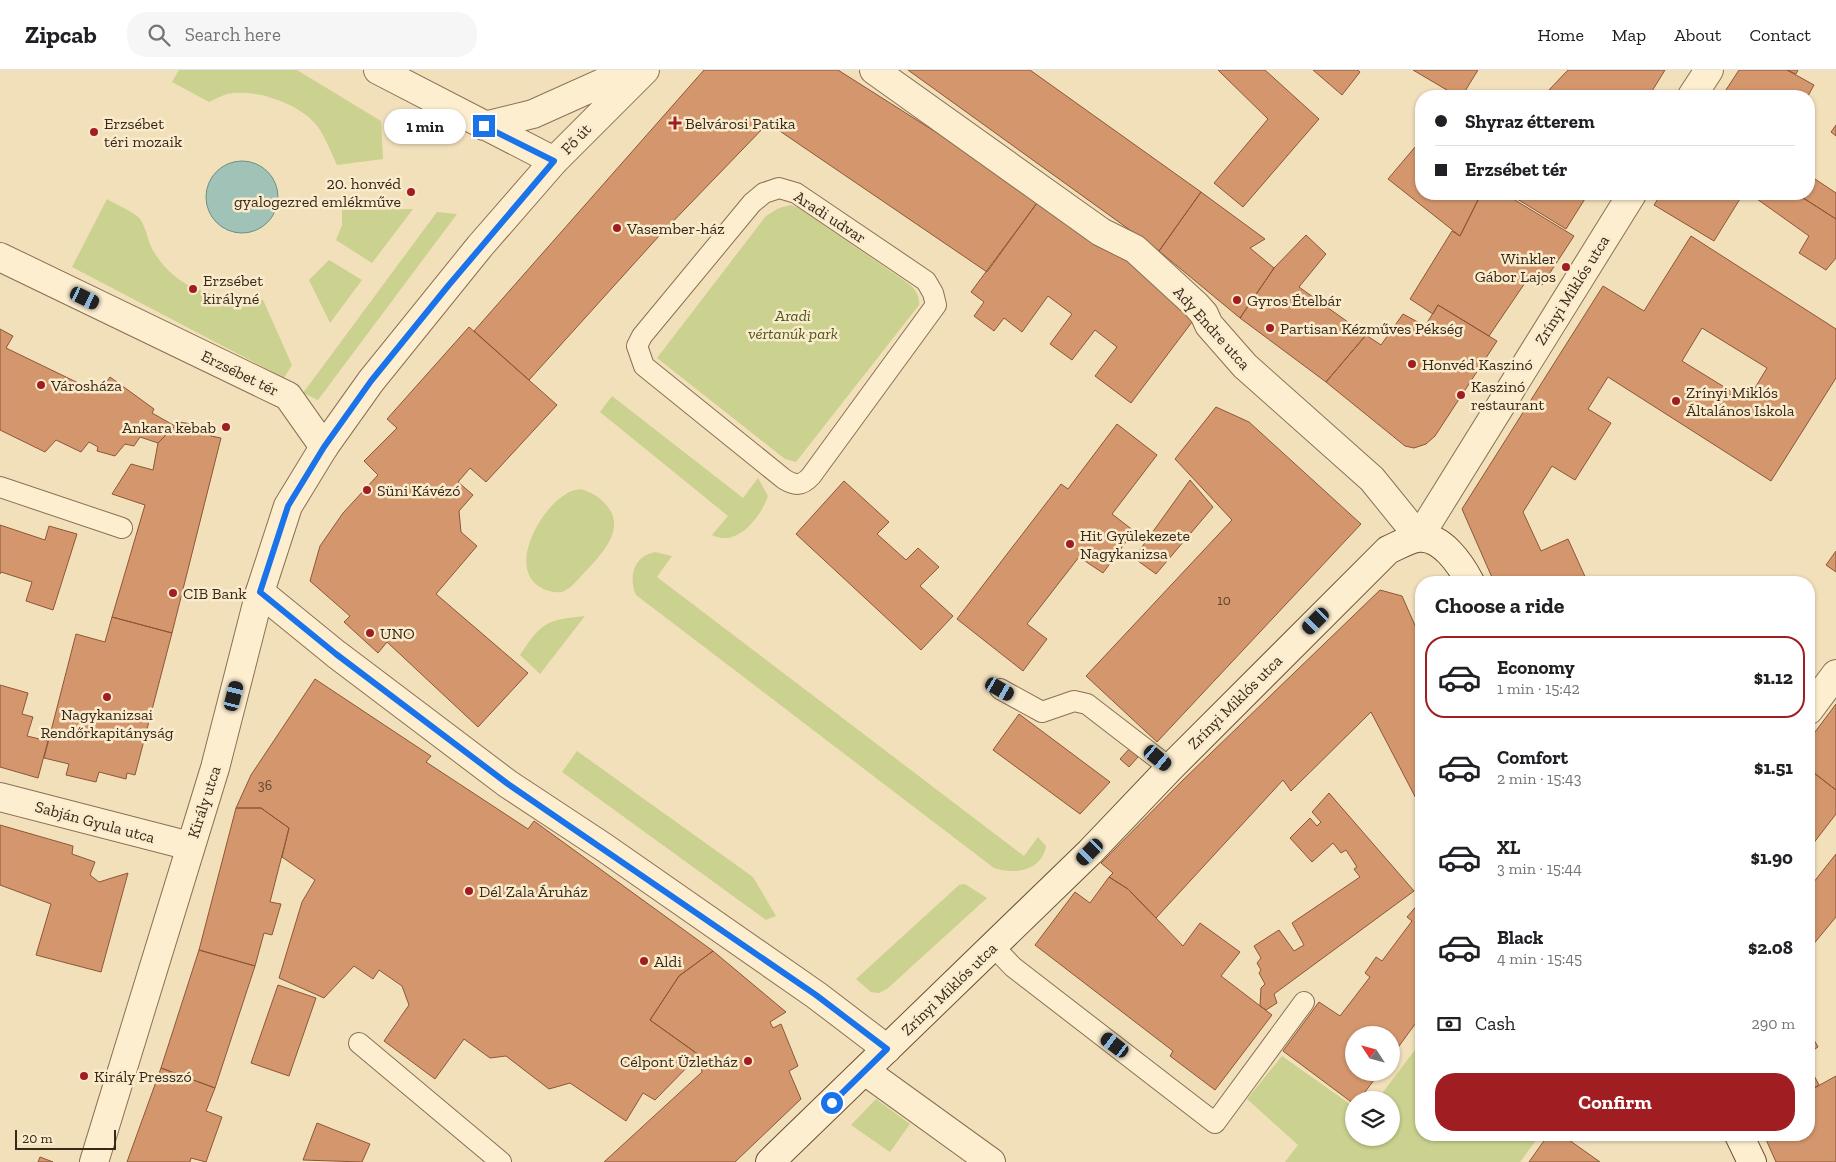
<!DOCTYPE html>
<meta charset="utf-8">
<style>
body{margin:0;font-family:"Zilla Slab",serif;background:#f6f6f6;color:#202124;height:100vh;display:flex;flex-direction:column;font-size:19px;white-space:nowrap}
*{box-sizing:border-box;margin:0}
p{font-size:16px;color:#757577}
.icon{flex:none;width:28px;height:28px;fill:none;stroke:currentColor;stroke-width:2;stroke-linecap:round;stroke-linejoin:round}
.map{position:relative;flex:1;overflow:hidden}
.details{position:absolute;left:1415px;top:506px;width:400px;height:565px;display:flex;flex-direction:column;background:#fff;border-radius:20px;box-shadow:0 1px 4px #0004}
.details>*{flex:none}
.hud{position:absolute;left:1415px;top:20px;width:400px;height:110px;border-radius:20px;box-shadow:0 1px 4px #0004;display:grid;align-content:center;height:110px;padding:0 20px;background:#fff}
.needle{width:32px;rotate:306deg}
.fabs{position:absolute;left:1345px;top:956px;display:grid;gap:10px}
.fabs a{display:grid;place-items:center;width:55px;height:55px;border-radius:50%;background:#fff;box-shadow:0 1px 4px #0004;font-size:25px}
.scale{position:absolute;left:15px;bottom:12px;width:101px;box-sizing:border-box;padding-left:5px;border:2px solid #38281a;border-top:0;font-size:14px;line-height:18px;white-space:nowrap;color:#38281a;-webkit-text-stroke:4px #f9ebcb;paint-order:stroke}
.end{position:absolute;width:22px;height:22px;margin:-11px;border:6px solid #1a73e8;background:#fff;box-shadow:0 0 0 2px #fff}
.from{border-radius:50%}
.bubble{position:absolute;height:35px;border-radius:18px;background:#fff;box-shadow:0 1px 4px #0004;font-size:16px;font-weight:700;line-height:35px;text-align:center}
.car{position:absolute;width:15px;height:30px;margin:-15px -8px;border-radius:6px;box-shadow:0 0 4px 1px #0007;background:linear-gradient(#222 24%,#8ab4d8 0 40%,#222 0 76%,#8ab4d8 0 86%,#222 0)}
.hud b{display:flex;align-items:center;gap:18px;height:48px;font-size:19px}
.hud b+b{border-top:1px solid #e0e0e0}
.hud i{width:12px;height:12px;background:#202124}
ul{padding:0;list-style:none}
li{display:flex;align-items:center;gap:15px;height:82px;margin:0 10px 8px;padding:0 10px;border:2px solid transparent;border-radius:20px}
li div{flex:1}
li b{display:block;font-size:19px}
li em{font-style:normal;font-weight:700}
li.active{border-color:#a01d21}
li>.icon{width:45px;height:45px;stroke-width:1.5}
h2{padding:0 20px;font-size:22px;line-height:60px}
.pay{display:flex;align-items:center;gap:12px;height:55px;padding:0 20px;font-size:19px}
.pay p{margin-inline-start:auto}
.button{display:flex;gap:10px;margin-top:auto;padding:10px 20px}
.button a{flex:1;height:58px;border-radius:20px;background:#a01d21;color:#fff;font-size:20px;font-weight:700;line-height:58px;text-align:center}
header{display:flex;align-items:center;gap:30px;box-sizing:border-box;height:70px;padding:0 25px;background:#fff;border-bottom:1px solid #e0e0e0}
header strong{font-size:24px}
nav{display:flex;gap:28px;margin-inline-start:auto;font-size:18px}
.search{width:350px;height:45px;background:#f6f6f6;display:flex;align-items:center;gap:12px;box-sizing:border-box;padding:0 18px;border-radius:20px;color:#757577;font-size:19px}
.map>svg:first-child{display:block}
</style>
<header>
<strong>Zipcab</strong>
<div class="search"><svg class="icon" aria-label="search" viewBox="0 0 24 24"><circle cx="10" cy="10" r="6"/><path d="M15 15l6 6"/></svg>Search here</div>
<nav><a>Home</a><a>Map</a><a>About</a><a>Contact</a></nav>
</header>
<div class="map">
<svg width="1836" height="1092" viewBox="0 0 1836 1092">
<rect width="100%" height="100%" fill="#f2e0bb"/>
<path fill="#cbd18e" d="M179,0H297L381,51L383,89L337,95C331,82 326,69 318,57C301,34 255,18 227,24C221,26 215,29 209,32L172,12Z
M107,129C116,135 133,141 140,149C147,159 148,174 155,184C182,225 219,227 263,230L292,295L284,308L72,197Z
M791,135L799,138L909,214C916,220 920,227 919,235L796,392L785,389L657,288L766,146L779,138Z
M413,139L372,193L336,170L342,155V140Z
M437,142L457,144L318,330L303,323Z
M329,190L362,210L330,253L309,210Z
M612,326L743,428L758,408L768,426C761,447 737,478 712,465L728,446L600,342Z
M580,419C592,422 600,427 608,437C626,460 600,486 585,502C578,509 571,519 562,522C554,523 546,521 540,517C507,497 541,438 566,424C570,421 575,420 580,419Z
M655,482L672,486L657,507L1024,786L1038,767L1046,776C1042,801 1014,805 994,798L636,525C628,506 634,486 655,482Z
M585,546L540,604L520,585C542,552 546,550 585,546Z
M577,681L753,807L776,846L766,850L562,702Z
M965,814L987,828L887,919L879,923L871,922L856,909L959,815Z
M1421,972V1065H1540L1520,1092H1285L1298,1075L1247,1029L1282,986L1354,1037V1068H1391V1030H1377Z
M876,1029L910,1054L890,1082L851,1055Z"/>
<path fill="#a0c2b7" stroke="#679185" d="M206 127a36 36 0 1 1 72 0a36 36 0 1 1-72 0Z"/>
<path fill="#d4966d" stroke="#8d5737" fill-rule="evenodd" d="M704,0H838L964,80L1037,133L987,202L768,53L659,166L529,310L474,261Z
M908,0H1030L1201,122L1159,181Z
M1218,0H1265L1319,49L1243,137L1214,113L1268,49Z
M1313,0H1358L1360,2L1342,25Z
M1413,0H1478L1462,26H1457Z
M1568,0H1665L1649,26H1546L1548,21Z
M1739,0H1787L1814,15L1808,26H1722Z
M1787,0H1798L1796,4Z
M1836,55V66L1831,62Z
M1421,70V124H1481L1460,166L1388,109Z
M1809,105L1836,123V149L1797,124H1809Z
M1201,122L1265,169L1250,178L1274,198L1240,248L1159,181Z
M1481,124H1505L1574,166L1542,215L1529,207L1489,266L1438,235L1433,244L1410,229L1452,161L1460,166Z
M1509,124H1588L1566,159Z
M1661,124H1743L1714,171L1654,135Z
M1750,124H1797L1836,149V188L1826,200L1799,183L1809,166Z
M1037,133L1124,179L1198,244L1131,333L1095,306L1117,277L1095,260L1072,290L1050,274L1072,244L1048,226L1022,262L1004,248L994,261L974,246L984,232L971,222Z
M1306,165L1326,184L1299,217L1366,265L1326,312L1240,248L1274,198Z
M1691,166L1836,259V308L1771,411L1608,307L1588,339L1611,353L1575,410L1552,396L1523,442L1541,481L1568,469L1587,511L1583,512H1494L1462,439L1603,216L1644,241ZM1702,258L1767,298L1747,331L1682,291Z
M1438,235L1497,271L1435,366L1426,374L1414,378L1405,376L1326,312L1366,265L1381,275L1403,244L1425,256Z
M469,257L557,335L486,412L470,398L458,412L473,425L459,441L461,462L477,476L436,524L528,603L478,657L387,572L378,583L344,552L350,546L310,511L320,476L343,443L378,405L364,391L397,358L387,349Z
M0,259L13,266L6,278L99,323L110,307L154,339L152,343L175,356L158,373L140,367L134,376L125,374L115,386L97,381L98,377L89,372L81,382L56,370L45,382L0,360Z
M1216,337L1249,352L1361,454L1157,672L1086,606L1232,450L1175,389Z
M179,352L198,355L197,359L211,362V366L221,368L172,563L112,547L145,435L112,424L131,394L153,400L158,373Z
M1117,354L1157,385L1112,444L1134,461L1103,503L1079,487L1027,554L1047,569L1023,601L957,549L1061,414L1068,419Z
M1190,410L1213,437L1156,504L1134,488Z
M844,411L889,452L877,464L906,490L918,478L939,497L920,516L953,546L921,580L796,464Z
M0,455L45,470L49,456L77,464L53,540L26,531L32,512L1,502L0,504Z
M1836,481V502L1826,495Z
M1380,520L1402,526L1421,569V738L1371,642L1291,721L1283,710L1156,848L1128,819L1109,807L1113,803L1101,793L1183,710Z
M112,547L172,563L135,705L127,703L126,709L99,702L96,712L66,705L69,694L44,688L76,564L105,572Z
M315,609L431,686L426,692L528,759L534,751L713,881L679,906L650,950L699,985L655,1030L643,1023L626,1051L570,1013L549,1019L506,986L490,988L464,969L435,1009L384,971L409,935L402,916L379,900L373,909L354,896L324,928L279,908L302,832L315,810L282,787L289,758L261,738H236L251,705Z
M0,615L28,623L22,644L33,647L27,666L48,671L38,708L0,697Z
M1836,634V720L1809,699V670Z
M1019,644L1110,712L1080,744L993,680Z
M1130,678L1138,687L1129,697L1120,689Z
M1809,699L1836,720V744L1809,779Z
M1329,723L1414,821L1274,924L1277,933L1266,940L1260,936L1261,918L1265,914L1259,903L1261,900L1257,893L1261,888L1254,876L1279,860L1294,881L1304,875L1292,853L1360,807L1354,799L1357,797L1346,780L1341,783L1333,773L1312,792L1290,768L1310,748L1317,756L1321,752L1312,742Z
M236,738H261L289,758L270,832L281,834L272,865L264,863L255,896L199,880Z
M0,755L73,776L72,784L95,792L90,805L99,812L128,803L101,902L36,885L51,834L0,815Z
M1836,784V847L1811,877L1809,875V818Z
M1109,807L1128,819L1183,876L1200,853L1240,882L1221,906L1272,945L1215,1020L1170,986L1173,981L1035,875L1075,822L1090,833Z
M1420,832L1421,946L1391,987V965H1354V1002H1380L1359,1030H1354V1034L1283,981L1319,932L1340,946L1370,907L1365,903L1376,887L1382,891L1412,851L1407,847Z
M199,880L255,896L215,1018L161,998Z
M713,881L786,942L770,952L773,958L781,954L798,996L789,1001L801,1029L735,1092H604L702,1002L699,985L650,950L679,906Z
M278,915L316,928L289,1006L251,993Z
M1809,961L1818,977L1809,983Z
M1809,996L1819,1015L1809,1021Z
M161,998L215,1018L206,1041L222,1047L206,1092L191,1088L190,1092H127Z
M1836,1006V1092H1776L1764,1065H1809V1021Z
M317,1053L370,1074L362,1092L303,1090Z
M1548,1065H1562L1600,1092H1529Z
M40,1087L53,1092H38Z"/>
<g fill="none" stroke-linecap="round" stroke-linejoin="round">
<defs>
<path id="service" d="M779,118L796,123L926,211L933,223L936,235L811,406C802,416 795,416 784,409L644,296L637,276L642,266L752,133L764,123Z
M0,417L122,458
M1000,619L1042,642L1074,631L1087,634L1170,698
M993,876L1013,897L1215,1053L1304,932
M359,973L501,1092"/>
<path id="pedestrian" d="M874,0L1101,162L1135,179L1196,235L1204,244L1209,255L1245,296L1372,409L1419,467"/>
<path id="minor" d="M0,187L288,326L324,377
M260,522L336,584L508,714L605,778L816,925L887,979
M1809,640L1836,604
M0,727L190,776
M865,1001L991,1092"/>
<path id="tertiary" d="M378,0L554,91
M1692,26L1709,0
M484,56L533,44L631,0
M1419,467L1632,124
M94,1092L215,698L260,522L288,436L324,377L371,311L480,176L554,91L645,0"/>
<path id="secondary" d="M1739,1065L1752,1092
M770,1092L1090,782L1170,698L1388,480C1397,476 1407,470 1417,468C1441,464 1461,495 1470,512"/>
</defs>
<use href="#service" stroke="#8b7053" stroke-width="22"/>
<use href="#pedestrian" stroke="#8b7053" stroke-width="30"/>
<use href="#minor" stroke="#8b7053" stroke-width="30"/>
<use href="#tertiary" stroke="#8b7053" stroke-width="30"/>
<use href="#secondary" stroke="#6d5037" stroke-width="30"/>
<use href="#service" stroke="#fceecf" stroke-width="20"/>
<use href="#pedestrian" stroke="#fceecf" stroke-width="28"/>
<use href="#minor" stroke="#fceecf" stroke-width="28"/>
<use href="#tertiary" stroke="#fceecf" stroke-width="28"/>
<use href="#secondary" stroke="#fceecf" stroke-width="28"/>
</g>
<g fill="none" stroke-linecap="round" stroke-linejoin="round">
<path stroke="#1a73e8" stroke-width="6" d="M484,56L554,91L448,216L371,311L324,377L288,436L260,522L336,584L508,714L816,925L887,979L832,1033"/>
</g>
<g fill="#a01d21" stroke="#f9ebcb" stroke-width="2">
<path d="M672.5 45.5h5v5h5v5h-5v5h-5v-5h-5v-5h5z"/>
<circle cx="94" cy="62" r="5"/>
<circle cx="411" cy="122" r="5"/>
<circle cx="617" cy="158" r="5"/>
<circle cx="1566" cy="197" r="5"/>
<circle cx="193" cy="219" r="5"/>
<circle cx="1237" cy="230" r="5"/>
<circle cx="1270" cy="258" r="5"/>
<circle cx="1412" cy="294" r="5"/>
<circle cx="41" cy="315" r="5"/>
<circle cx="1461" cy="325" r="5"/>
<circle cx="1676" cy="331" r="5"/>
<circle cx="226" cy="357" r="5"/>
<circle cx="367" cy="420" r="5"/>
<circle cx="1070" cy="474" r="5"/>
<circle cx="173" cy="523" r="5"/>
<circle cx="370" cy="563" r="5"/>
<circle cx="107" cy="627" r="5"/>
<circle cx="469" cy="821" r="5"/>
<circle cx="644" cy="891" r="5"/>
<circle cx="748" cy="991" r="5"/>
<circle cx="84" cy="1006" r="5"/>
</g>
<g text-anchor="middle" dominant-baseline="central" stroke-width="5" stroke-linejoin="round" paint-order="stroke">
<g font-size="14" fill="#5f442f">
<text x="1224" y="530">10</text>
<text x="265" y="715">36</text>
</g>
<g font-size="16" fill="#38281a" stroke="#f9ebcb" text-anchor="start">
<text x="104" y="53">Erzsébet<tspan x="104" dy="18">téri mozaik</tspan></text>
<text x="685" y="53">Belvárosi Patika</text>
<text x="401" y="113" text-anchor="end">20. honvéd<tspan x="401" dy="18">gyalogezred emlékműve</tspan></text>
<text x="627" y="158">Vasember-ház</text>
<text x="1556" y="188" text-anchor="end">Winkler<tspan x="1556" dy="18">Gábor Lajos</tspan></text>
<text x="203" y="210">Erzsébet<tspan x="203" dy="18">királyné</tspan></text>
<text x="1247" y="230">Gyros Ételbár</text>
<text x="1280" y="258">Partisan Kézműves Pékség</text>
<text x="1422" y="294">Honvéd Kaszinó</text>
<text x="51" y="315">Városháza</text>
<text x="1471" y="316">Kaszinó<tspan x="1471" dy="18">restaurant</tspan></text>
<text x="1686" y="322">Zrínyi Miklós<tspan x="1686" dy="18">Általános Iskola</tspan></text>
<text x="216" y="357" text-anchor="end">Ankara kebab</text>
<text x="377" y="420">Süni Kávézó</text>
<text x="1080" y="465">Hit Gyülekezete<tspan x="1080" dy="18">Nagykanizsa</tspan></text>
<text x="183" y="523">CIB Bank</text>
<text x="380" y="563">UNO</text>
<text x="107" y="644" text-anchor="middle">Nagykanizsai<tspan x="107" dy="18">Rendőrkapitányság</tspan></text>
<text x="479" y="821">Dél Zala Áruház</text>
<text x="654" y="891">Aldi</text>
<text x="738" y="991" text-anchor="end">Célpont Üzletház</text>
<text x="94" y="1006">Király Presszó</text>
</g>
<g font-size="16" fill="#38281a" stroke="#f9ebcb">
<text transform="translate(576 69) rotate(-46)">Fő út</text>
<text transform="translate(830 147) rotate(33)">Aradi udvar</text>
<text transform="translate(1572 220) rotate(-58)">Zrínyi Miklós utca</text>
<text transform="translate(1212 258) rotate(48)">Ady Endre utca</text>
<text transform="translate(240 303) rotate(26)">Erzsébet tér</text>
<text transform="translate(1235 632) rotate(-45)">Zrínyi Miklós utca</text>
<text transform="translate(204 732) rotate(-72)">Király utca</text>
<text transform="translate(95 752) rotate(15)">Sabján Gyula utca</text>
<text transform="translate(949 919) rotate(-44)">Zrínyi Miklós utca</text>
</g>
<g font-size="16" font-style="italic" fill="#4a571e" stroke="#f9ebcb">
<text x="793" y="245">Aradi<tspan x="793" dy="18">vértanúk park</tspan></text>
</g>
</g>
</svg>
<div class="fabs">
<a><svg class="needle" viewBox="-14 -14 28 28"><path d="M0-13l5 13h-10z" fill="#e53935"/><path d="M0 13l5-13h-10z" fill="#757577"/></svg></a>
<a><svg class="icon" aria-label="layers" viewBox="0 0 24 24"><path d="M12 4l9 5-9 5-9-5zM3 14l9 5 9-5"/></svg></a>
</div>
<div class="scale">20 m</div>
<i class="end from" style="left:832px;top:1033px"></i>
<i class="end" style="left:484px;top:56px"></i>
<div class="bubble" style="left:384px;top:39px;width:82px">1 min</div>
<i class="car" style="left:85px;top:228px;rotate:116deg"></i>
<i class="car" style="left:1316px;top:551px;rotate:225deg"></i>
<i class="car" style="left:1000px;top:619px;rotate:120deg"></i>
<i class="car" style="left:234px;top:626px;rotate:14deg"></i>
<i class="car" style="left:1158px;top:688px;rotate:130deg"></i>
<i class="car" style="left:1090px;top:782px;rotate:225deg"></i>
<i class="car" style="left:1115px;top:975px;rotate:307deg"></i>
<div class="hud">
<b><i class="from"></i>Shyraz étterem</b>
<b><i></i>Erzsébet tér</b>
</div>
<section class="details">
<h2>Choose a ride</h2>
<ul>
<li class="active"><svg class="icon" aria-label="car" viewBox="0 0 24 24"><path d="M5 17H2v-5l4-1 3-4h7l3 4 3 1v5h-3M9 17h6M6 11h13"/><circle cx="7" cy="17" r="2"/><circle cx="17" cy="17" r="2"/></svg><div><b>Economy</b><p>1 min · 15:42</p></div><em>$1.12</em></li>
<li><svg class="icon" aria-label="car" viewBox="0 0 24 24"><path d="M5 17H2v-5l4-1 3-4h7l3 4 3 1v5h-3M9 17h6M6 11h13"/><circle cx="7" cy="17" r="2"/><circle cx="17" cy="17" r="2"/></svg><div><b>Comfort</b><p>2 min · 15:43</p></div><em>$1.51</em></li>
<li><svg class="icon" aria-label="car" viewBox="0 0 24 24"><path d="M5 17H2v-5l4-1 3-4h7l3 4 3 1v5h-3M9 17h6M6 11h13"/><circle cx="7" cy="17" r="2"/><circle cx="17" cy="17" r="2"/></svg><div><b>XL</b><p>3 min · 15:44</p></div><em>$1.90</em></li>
<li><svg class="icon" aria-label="car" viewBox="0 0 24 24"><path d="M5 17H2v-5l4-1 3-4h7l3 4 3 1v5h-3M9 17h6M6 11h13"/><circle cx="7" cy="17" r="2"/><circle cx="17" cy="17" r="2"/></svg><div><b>Black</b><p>4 min · 15:45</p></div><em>$2.08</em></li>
</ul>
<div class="pay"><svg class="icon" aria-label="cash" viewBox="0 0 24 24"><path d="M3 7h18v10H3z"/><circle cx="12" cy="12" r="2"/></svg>Cash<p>290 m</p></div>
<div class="button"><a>Confirm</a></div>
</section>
</div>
